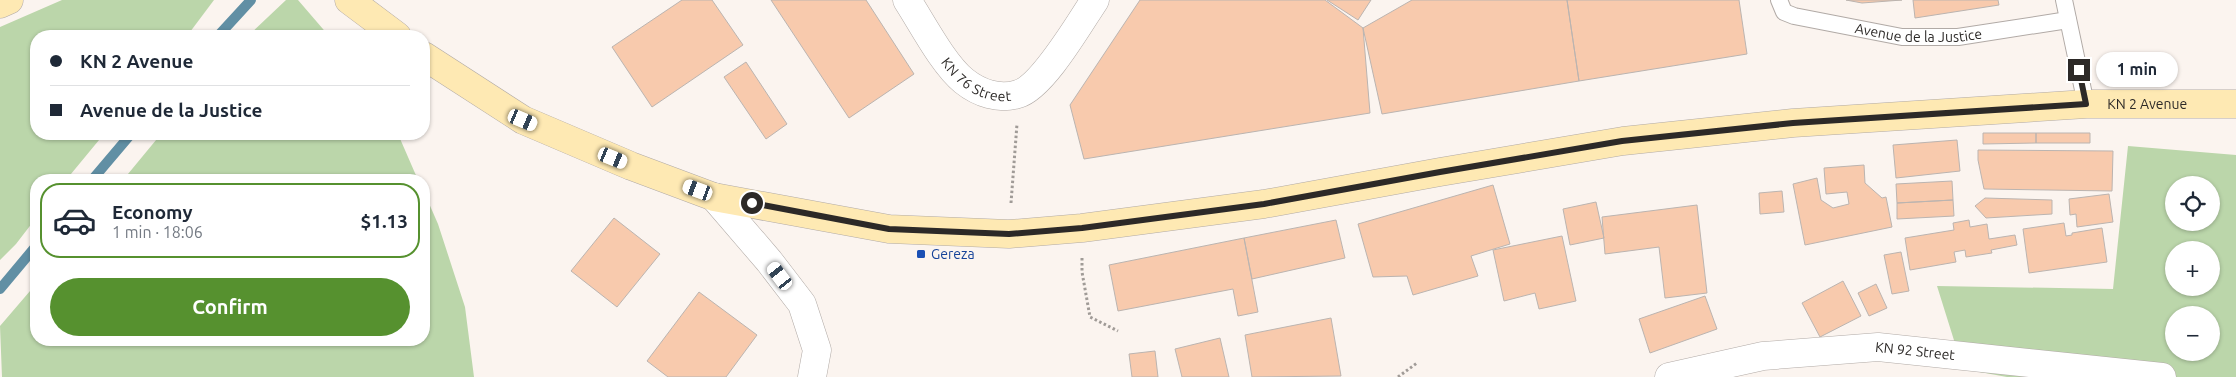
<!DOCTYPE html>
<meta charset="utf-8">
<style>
body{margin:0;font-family:Ubuntu,sans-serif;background:#f2f2f3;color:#1f2937;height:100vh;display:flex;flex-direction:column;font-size:19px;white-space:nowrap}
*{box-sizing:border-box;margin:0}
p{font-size:16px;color:#747a83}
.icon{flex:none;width:28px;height:28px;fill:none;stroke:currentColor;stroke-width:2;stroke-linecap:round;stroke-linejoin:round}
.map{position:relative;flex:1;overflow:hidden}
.sheet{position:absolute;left:30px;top:174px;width:400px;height:172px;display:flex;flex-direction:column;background:#fff;border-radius:20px;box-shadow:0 1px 4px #0004}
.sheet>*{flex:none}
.top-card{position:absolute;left:30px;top:30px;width:400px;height:110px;border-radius:20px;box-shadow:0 1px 4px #0004;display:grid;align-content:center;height:110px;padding:0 20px;background:#fff}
.fabs{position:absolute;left:2165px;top:176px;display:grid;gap:10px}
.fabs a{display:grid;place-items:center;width:55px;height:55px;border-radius:50%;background:#fff;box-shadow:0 1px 4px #0004;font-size:25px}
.end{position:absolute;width:22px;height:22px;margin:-11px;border:6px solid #2c2927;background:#fff;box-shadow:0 0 0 2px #fff}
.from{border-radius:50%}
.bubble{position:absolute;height:35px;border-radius:18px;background:#fff;box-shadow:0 1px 4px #0004;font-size:16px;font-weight:600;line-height:35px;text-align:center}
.car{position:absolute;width:15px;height:30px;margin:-15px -8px;border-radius:6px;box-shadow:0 0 4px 1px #0007;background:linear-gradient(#fff 24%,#345 0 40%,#fff 0 76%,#345 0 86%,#fff 0)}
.top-card b{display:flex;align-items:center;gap:18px;height:48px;font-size:19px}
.top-card b+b{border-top:1px solid #e0e1e3}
.top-card i{width:12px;height:12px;background:#1f2937}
ul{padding:9px 0 0;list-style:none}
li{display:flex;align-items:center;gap:15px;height:75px;margin:0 10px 8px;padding:0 10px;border:2px solid #e0e1e3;border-radius:20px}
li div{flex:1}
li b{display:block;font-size:19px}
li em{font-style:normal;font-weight:600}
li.active{border-color:#56912f}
li>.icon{width:45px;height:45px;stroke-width:1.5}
.button{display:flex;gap:10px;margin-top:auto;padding:10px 20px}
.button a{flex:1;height:58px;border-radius:30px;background:#56912f;color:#fff;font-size:20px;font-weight:600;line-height:58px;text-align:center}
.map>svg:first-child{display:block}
</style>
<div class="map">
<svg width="2236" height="377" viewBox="0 0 2236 377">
<rect width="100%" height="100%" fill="#fbf4ef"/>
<path fill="#bbd6aa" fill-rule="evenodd" d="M62,0H214L187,36H36V134H104L66,180H36V218L16,244L0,260V27Z
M286,0H298L329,36H248Z
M161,134H398L418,180H123Z
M2128,146L2236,155V377H2007L1963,369L1937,286L2113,289ZM2174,185H2211V222H2174ZM2174,250H2211V288H2174ZM2174,315H2211V352H2174Z
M424,192L438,224L465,307L474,377H2L0,326L36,284V340H424Z"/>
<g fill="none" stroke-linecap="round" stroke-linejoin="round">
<path stroke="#618fa4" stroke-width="10" d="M218,36L251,0
M92,180L131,134
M0,289L36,246"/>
</g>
<path fill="#f8caad" stroke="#bbb4b0" d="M682,0H712L743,45L652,107L612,47Z
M771,0H866L914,74L849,118Z
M1140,0H1325L1363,28L1370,113L1084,159L1070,105Z
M1327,0H1371L1358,20Z
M1412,0H1567L1579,81L1382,114L1363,28Z
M1567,0H1739L1747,54L1579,81Z
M1846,0H1902L1862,3Z
M1913,0H1998L1999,5L1915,18Z
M746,62L787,124L766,139L724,77Z
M1983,133H2036V143L1983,144Z
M2036,133H2090V143H2036Z
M1957,140L1960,171L1896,178L1893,145Z
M1978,150L2113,151L2112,191L1984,189L1978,160Z
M1864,165L1865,183L1882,198L1886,197L1892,227L1805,245L1793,184L1817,178L1821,200L1833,208L1849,204L1847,192L1826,194L1824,168Z
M1952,181L1953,200L1897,203L1896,184Z
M1493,185L1510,244L1471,256L1478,276L1413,295L1407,276L1373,277L1358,224Z
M1782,191L1784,212L1760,214L1759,193Z
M2109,194L2113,222L2077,227L2076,214L2070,215L2069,199Z
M1985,198L2052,200V214L1986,218L1975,206Z
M1953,200L1954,216L1897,219V203Z
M1596,202L1604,238L1570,245L1563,209Z
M1697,205L1707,293L1665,298L1659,247L1605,254L1602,217Z
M614,218L660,254L617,307L571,271Z
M1336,220L1345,258L1252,279L1244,238Z
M1969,220L1970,227L1987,224L1989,239L2015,235L2017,245L1991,250L1992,253L1966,257L1965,250L1954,252L1956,262L1910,270L1905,238L1954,230L1953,223Z
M2064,223L2066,236L2072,235V233L2102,228L2107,262L2029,273L2023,229Z
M1562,236L1576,301L1539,309L1535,293L1504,301L1493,250Z
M1244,238L1258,312L1238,316L1233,289L1118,311L1109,265Z
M1901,252L1909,291L1892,294L1884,255Z
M1843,281L1861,316L1820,337L1802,303Z
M1876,284L1887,308L1869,316L1858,293Z
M699,292L757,335L726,377H668L647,361Z
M1705,296L1717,329L1650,353L1639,319Z
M1331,318L1341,376L1252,377L1245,335Z
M1220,338L1229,377H1182L1175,349Z
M1155,351L1158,377H1132L1129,354Z"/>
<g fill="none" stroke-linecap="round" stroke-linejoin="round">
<defs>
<g id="service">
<path id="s1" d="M1779,0L1784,12L1794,16L1902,37H1958L2068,20"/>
<path d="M2064,0L2086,104"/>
</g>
<g id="minor">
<path id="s2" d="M907,0C922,23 943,64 964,81C979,93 999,100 1018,94C1043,87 1080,22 1095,0"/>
<path d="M714,197L769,261L802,304L817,350L812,377"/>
<path id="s3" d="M1669,377L1763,356L1878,347L2162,377"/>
</g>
<g id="secondary">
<path d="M349,0L397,36"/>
<path d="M0,4L9,0"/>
<path id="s4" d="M424,56L523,120L631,166L714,197L889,229L1009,234L1082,228L1264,204L1440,172L1623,141L1793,123L2086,104H2236"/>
</g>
</defs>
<use href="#service" stroke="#b1aaa6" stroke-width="18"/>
<use href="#minor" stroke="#b1aaa6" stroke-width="29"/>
<use href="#secondary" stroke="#b1aaa6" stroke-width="29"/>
<path stroke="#a09b97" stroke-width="3" stroke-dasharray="2.5 2.5" stroke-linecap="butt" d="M1011,203L1017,124
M1082,258V272L1090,317L1118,331
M1398,377L1417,363"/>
<use href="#service" stroke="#fff" stroke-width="16"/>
<use href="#minor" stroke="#fff" stroke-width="28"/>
<use href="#secondary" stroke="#fee9b3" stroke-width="28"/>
</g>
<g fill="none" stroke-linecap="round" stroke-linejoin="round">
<path stroke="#2c2927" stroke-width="6" d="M752,203L889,229L1009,234L1082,228L1264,204L1440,172L1622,141L1793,123L2086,104L2079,70"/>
</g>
<rect fill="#1a4fb4" stroke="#fbf4ef" stroke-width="2" x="916" y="249" width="10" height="10" rx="2.5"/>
<g text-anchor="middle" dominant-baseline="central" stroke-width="4.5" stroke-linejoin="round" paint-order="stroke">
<g font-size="14" fill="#2c2927" stroke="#fbf4ef">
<text stroke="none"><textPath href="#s1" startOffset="150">Avenue de la Justice</textPath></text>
<text stroke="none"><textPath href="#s2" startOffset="110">KN 76 Street</textPath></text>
<text stroke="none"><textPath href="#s4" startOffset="1769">KN 2 Avenue</textPath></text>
<text stroke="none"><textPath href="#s3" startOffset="249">KN 92 Street</textPath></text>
</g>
<g font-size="14" fill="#164399" stroke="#fbf4ef" text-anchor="start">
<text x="931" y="254">Gereza</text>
</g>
</g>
</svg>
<div class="fabs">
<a><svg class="icon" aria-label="locate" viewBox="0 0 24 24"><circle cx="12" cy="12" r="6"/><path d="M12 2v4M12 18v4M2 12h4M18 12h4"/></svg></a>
<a>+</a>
<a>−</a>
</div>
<i class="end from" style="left:752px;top:203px"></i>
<i class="end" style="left:2079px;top:70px"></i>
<div class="bubble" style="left:2096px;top:52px;width:82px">1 min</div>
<i class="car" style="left:523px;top:120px;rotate:113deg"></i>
<i class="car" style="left:613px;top:158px;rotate:112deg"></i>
<i class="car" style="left:698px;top:190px;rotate:290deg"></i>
<i class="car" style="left:780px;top:276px;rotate:323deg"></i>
<div class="top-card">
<b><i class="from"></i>KN 2 Avenue</b>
<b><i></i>Avenue de la Justice</b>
</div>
<section class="sheet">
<ul>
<li class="active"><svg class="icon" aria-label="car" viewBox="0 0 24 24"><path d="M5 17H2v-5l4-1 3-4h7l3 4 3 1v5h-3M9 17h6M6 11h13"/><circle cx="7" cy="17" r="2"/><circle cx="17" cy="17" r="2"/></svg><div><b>Economy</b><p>1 min · 18:06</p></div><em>$1.13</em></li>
</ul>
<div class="button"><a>Confirm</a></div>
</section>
</div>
